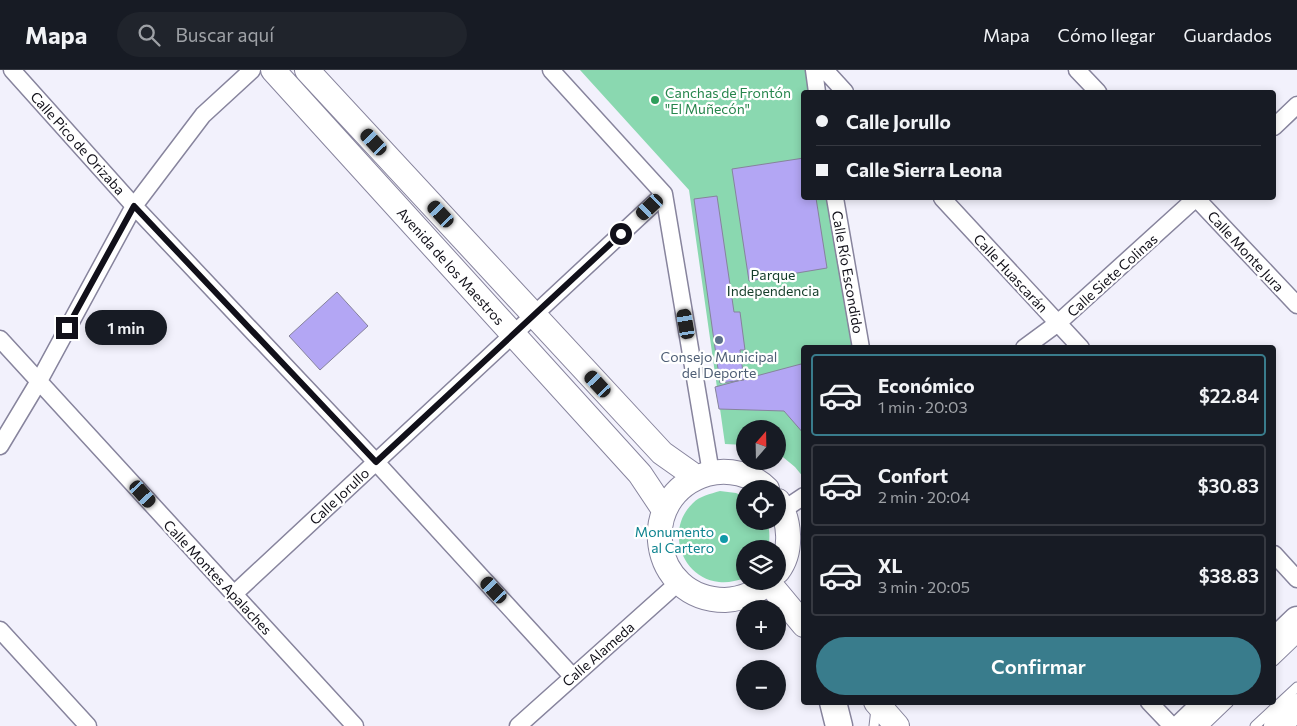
<!DOCTYPE html>
<html lang="es">
<meta charset="utf-8">
<style>
body{margin:0;font-family:Commissioner,sans-serif;background:#20242c;color:#f1f3f6;height:100vh;display:flex;flex-direction:column;font-size:19px;white-space:nowrap}
*{box-sizing:border-box;margin:0}
p{font-size:16px;color:#9ea1a6}
.icon{flex:none;width:28px;height:28px;fill:none;stroke:currentColor;stroke-width:2;stroke-linecap:round;stroke-linejoin:round}
.map{position:relative;flex:1;overflow:hidden}
.drawer{position:absolute;left:801px;top:275px;width:475px;height:360px;display:flex;flex-direction:column;background:#171b24;border-radius:5px;box-shadow:0 2px 8px #0003}
.drawer>*{flex:none}
.banner{position:absolute;left:801px;top:20px;width:475px;height:110px;border-radius:5px;box-shadow:0 2px 8px #0003;display:grid;align-content:center;height:110px;padding:0 15px;background:#171b24}
.needle{width:32px;rotate:20deg}
.fabs{position:absolute;left:736px;top:350px;display:grid;gap:10px}
.fabs a{display:grid;place-items:center;width:50px;height:50px;border-radius:50%;background:#171b24;box-shadow:0 2px 8px #0003;font-size:25px}
.end{position:absolute;width:22px;height:22px;margin:-11px;border:6px solid #111019;background:#fff;box-shadow:0 0 0 2px #fff}
.from{border-radius:50%}
.bubble{position:absolute;height:35px;border-radius:18px;background:#171b24;box-shadow:0 2px 8px #0003;font-size:16px;font-weight:600;line-height:35px;text-align:center}
.car{position:absolute;width:15px;height:30px;margin:-15px -8px;border-radius:6px;box-shadow:0 0 4px 1px #0007;background:linear-gradient(#222 24%,#8ab4d8 0 40%,#222 0 76%,#8ab4d8 0 86%,#222 0)}
.banner b{display:flex;align-items:center;gap:18px;height:48px;font-size:19px}
.banner b+b{border-top:1px solid #363941}
.banner i{width:12px;height:12px;background:#f1f3f6}
ul{padding:9px 0 0;list-style:none}
li{display:flex;align-items:center;gap:15px;height:82px;margin:0 10px 8px;padding:0 5px;border:2px solid #363941;border-radius:5px}
li div{flex:1}
li b{display:block;font-size:19px}
li em{font-style:normal;font-weight:600}
li.current{border-color:#397c8c}
li>.icon{width:45px;height:45px;stroke-width:1.5}
.action{display:flex;gap:10px;margin-top:auto;padding:10px 15px}
.action a{flex:1;height:58px;border-radius:30px;background:#397c8c;color:#fff;font-size:20px;font-weight:600;line-height:58px;text-align:center}
header{display:flex;align-items:center;gap:30px;box-sizing:border-box;height:70px;padding:0 25px;background:#171b24;border-bottom:1px solid #363941}
header strong{font-size:24px}
nav{display:flex;gap:28px;margin-inline-start:auto;font-size:18px}
.search{width:350px;height:45px;background:#20242c;display:flex;align-items:center;gap:12px;box-sizing:border-box;padding:0 18px;border-radius:28px;color:#9ea1a6;font-size:19px}
.map>svg:first-child{display:block}
</style>
<header>
<strong>Mapa</strong>
<div class="search"><svg class="icon" aria-label="search" viewBox="0 0 24 24"><circle cx="10" cy="10" r="6"/><path d="M15 15l6 6"/></svg>Buscar aquí</div>
<nav><a>Mapa</a><a>Cómo llegar</a><a>Guardados</a></nav>
</header>
<div class="map">
<svg width="1297" height="656" viewBox="0 0 1297 656">
<rect width="100%" height="100%" fill="#f2f1fc"/>
<path fill="#8ad8b0" d="M580,0H805L809,22H804V128H828L855,277L804,278V408L795,397L778,383V359H745V375L725,374L689,120Z
M720,421L736,423L745,427V451H767C770,460 770,469 768,479H745V508C736,511 728,513 719,512C681,508 665,459 693,433C700,426 710,424 720,421Z"/>
<path fill="#b3a6f4" stroke="#86839c" d="M804,88V128H816L827,198L749,211L732,99Z
M717,126L734,242H740L745,280H740L744,310L720,313L694,129Z
M337,222L368,256L320,300L289,266Z
M801,294L804,299V364L784,341L719,339L715,317Z"/>
<g fill="none" stroke-linecap="round" stroke-linejoin="round">
<defs>
<path id="lane" d="M1274,591L1297,569
M874,656L876,639
M1204,656L1229,632
M1255,656L1297,617"/>
<path id="street" d="M12,0L134,136L376,392L572,606
M551,0L664,124L711,403
M814,0L817,22
M825,0L845,22
M1077,0L1098,22
M1274,57L1297,35
M835,128L861,278
M942,128L1081,278
M1196,128L1297,235
M0,269L355,656
M1024,278L1058,253L1196,128
M0,376L39,311L134,136L203,45L252,0
M783,440L804,426
M1274,484L1297,509
M234,524L664,124
M0,560L88,656
M1149,632L1172,656
M518,656L679,512"/>
<path id="secondary" d="M273,0L640,404L664,440
M307,0L662,383L696,407
M767,419C752,404 728,398 707,404C634,426 650,530 725,530C742,529 757,523 770,511
M778,431C790,451 793,481 778,501
M769,513L804,555
M876,632L897,656"/>
<path id="primary" d="M1274,572L1297,550
M833,632L839,656
M1183,656L1208,632
M1277,656L1297,637"/>
</defs>
<use href="#lane" stroke="#87849d" stroke-width="11"/>
<use href="#street" stroke="#87849d" stroke-width="19"/>
<use href="#secondary" stroke="#87849d" stroke-width="26"/>
<use href="#primary" stroke="#87849d" stroke-width="29"/>
<use href="#lane" stroke="#fff" stroke-width="9"/>
<use href="#street" stroke="#fff" stroke-width="16"/>
<use href="#secondary" stroke="#fff" stroke-width="24"/>
<use href="#primary" stroke="#fff" stroke-width="26"/>
</g>
<g fill="none" stroke-linecap="round" stroke-linejoin="round">
<path stroke="#111019" stroke-width="6" d="M67,258L134,136L376,392L621,164"/>
</g>
<circle fill="#2e9e5b" stroke="#fff" stroke-width="2" cx="655" cy="30" r="5"/>
<circle fill="#5c6f8a" stroke="#fff" stroke-width="2" cx="719" cy="270" r="5"/>
<circle fill="#0f9aa8" stroke="#fff" stroke-width="2" cx="724" cy="469" r="5"/>
<g text-anchor="middle" dominant-baseline="central" stroke-width="4.5" stroke-linejoin="round" paint-order="stroke">
<g font-size="14" fill="#27864d" stroke="#fff" text-anchor="start">
<text x="665" y="22">Canchas de Frontón<tspan x="665" dy="16">"El Muñecón"</tspan></text>
</g>
<g font-size="14" fill="#111019" stroke="#fff">
<text transform="translate(78 73) rotate(48)">Calle Pico de Orizaba</text>
<text transform="translate(1246 181) rotate(47)">Calle Monte Jura</text>
<text transform="translate(451 196) rotate(48)">Avenida de los Maestros</text>
<text transform="translate(848 202) rotate(80)">Calle Río Escondido</text>
<text transform="translate(1011 203) rotate(47)">Calle Huascarán</text>
<text transform="translate(1112 205) rotate(-42)">Calle Siete Colinas</text>
<text transform="translate(339 426) rotate(-43)">Calle Jorullo</text>
<text transform="translate(218 507) rotate(47)">Calle Montes Apalaches</text>
<text transform="translate(598 584) rotate(-41)">Calle Alameda</text>
</g>
<g font-size="14" fill="#143d2a" stroke="#fff">
<text x="773" y="204">Parque<tspan x="773" dy="16">Independencia</tspan></text>
</g>
<g font-size="14" fill="#4e5e75" stroke="#fff">
<text x="719" y="286">Consejo Municipal<tspan x="719" dy="16">del Deporte</tspan></text>
</g>
<g font-size="14" fill="#0d838f" stroke="#fff" text-anchor="end">
<text x="714" y="461">Monumento<tspan x="714" dy="16">al Cartero</tspan></text>
</g>
</g>
</svg>
<div class="fabs">
<a><svg class="needle" viewBox="-14 -14 28 28"><path d="M0-13l5 13h-10z" fill="#e53935"/><path d="M0 13l5-13h-10z" fill="#9ea1a6"/></svg></a>
<a><svg class="icon" aria-label="locate" viewBox="0 0 24 24"><circle cx="12" cy="12" r="6"/><path d="M12 2v4M12 18v4M2 12h4M18 12h4"/></svg></a>
<a><svg class="icon" aria-label="layers" viewBox="0 0 24 24"><path d="M12 4l9 5-9 5-9-5zM3 14l9 5 9-5"/></svg></a>
<a>+</a>
<a>−</a>
</div>
<i class="end from" style="left:621px;top:164px"></i>
<i class="end" style="left:67px;top:258px"></i>
<div class="bubble" style="left:85px;top:240px;width:82px">1 min</div>
<i class="car" style="left:374px;top:72px;rotate:317deg"></i>
<i class="car" style="left:650px;top:137px;rotate:227deg"></i>
<i class="car" style="left:441px;top:144px;rotate:317deg"></i>
<i class="car" style="left:686px;top:254px;rotate:350deg"></i>
<i class="car" style="left:598px;top:314px;rotate:317deg"></i>
<i class="car" style="left:143px;top:424px;rotate:138deg"></i>
<i class="car" style="left:494px;top:520px;rotate:317deg"></i>
<div class="banner">
<b><i class="from"></i>Calle Jorullo</b>
<b><i></i>Calle Sierra Leona</b>
</div>
<section class="drawer">
<ul>
<li class="current"><svg class="icon" aria-label="car" viewBox="0 0 24 24"><path d="M5 17H2v-5l4-1 3-4h7l3 4 3 1v5h-3M9 17h6M6 11h13"/><circle cx="7" cy="17" r="2"/><circle cx="17" cy="17" r="2"/></svg><div><b>Económico</b><p>1 min · 20:03</p></div><em>$22.84</em></li>
<li><svg class="icon" aria-label="car" viewBox="0 0 24 24"><path d="M5 17H2v-5l4-1 3-4h7l3 4 3 1v5h-3M9 17h6M6 11h13"/><circle cx="7" cy="17" r="2"/><circle cx="17" cy="17" r="2"/></svg><div><b>Confort</b><p>2 min · 20:04</p></div><em>$30.83</em></li>
<li><svg class="icon" aria-label="car" viewBox="0 0 24 24"><path d="M5 17H2v-5l4-1 3-4h7l3 4 3 1v5h-3M9 17h6M6 11h13"/><circle cx="7" cy="17" r="2"/><circle cx="17" cy="17" r="2"/></svg><div><b>XL</b><p>3 min · 20:05</p></div><em>$38.83</em></li>
</ul>
<div class="action"><a>Confirmar</a></div>
</section>
</div>
